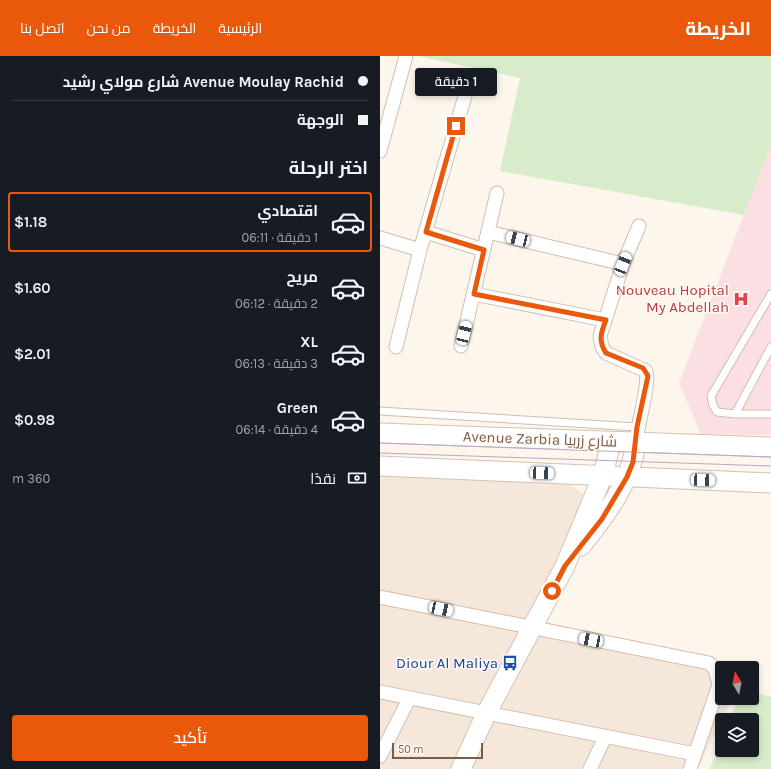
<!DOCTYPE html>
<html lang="ar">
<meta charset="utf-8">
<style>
body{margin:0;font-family:Karla,Cairo,sans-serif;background:#20242c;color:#f1f3f6;direction:rtl;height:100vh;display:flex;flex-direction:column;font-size:15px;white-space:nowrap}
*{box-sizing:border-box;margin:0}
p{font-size:13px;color:#9ea1a6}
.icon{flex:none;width:22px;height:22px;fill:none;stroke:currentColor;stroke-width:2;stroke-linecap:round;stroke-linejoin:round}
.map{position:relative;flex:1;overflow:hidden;direction:ltr}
.side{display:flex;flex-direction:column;background:#171b24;width:380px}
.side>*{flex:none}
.top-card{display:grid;align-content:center;height:88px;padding:0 12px;background:#171b24}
.needle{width:26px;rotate:350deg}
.controls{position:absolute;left:335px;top:605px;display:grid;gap:8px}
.controls a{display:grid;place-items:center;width:44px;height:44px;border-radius:4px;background:#171b24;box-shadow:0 2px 6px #0003;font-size:20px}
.scale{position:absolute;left:12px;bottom:10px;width:91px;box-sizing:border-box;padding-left:4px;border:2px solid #7a5c4d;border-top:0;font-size:11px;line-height:14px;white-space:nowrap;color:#7a5c4d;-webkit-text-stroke:3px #fffaf3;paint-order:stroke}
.end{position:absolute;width:18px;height:18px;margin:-9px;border:5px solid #ea580c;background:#fff;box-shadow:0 0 0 2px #fff}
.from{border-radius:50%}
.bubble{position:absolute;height:28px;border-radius:4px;background:#171b24;box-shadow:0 2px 6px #0003;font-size:13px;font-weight:600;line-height:28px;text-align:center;direction:rtl}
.car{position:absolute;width:12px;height:24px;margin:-12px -6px;border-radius:5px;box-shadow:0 0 3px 1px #0007;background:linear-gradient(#fff 24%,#345 0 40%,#fff 0 76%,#345 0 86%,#fff 0)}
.top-card b{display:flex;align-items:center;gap:14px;height:38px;font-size:15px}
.top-card b+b{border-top:1px solid #363941}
.top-card i{width:10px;height:10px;background:#f1f3f6}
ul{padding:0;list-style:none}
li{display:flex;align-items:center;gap:12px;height:60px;margin:0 8px 6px;padding:0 4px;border:2px solid transparent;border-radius:4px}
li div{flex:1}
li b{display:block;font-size:15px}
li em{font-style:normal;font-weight:600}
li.active{border-color:#ea580c}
li>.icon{width:36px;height:36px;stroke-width:1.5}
h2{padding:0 12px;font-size:18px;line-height:48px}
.pay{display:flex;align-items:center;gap:10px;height:44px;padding:0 12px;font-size:15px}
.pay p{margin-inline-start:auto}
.primary-button{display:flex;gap:8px;margin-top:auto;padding:8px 12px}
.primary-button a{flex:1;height:46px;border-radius:4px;background:#ea580c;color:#fff;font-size:16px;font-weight:600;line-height:46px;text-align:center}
header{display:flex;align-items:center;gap:24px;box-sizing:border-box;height:56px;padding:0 20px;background:#ea580c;color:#fff}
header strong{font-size:19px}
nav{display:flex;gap:22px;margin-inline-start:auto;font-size:14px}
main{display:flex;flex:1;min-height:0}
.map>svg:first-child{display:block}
</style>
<header>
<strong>الخريطة</strong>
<nav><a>الرئيسية</a><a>الخريطة</a><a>من نحن</a><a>اتصل بنا</a></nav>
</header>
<main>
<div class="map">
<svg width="391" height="713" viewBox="0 0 391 713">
<rect width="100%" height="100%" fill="#fdf6ec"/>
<path fill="#f5e8da" d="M0,403L186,425L203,438V466L156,579L342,615V642H352L318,713H0Z"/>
<path fill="#fbdfe3" d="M391,89V379L321,378L299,327Z"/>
<path fill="#d8ecc9" d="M38,0H391V89L364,159L120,115L140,22Z
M372,635L391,641V713H330L342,681V694H372V664H349L359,642H372Z"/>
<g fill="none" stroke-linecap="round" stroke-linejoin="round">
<defs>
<path id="lane" d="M391,238L331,340L333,349L337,356L355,358H391
M0,355L257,371
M355,358L391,291"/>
<path id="street" d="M0,95L26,0
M46,176L104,194
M108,176L243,208
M0,182L40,194L16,291
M40,194L85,40
M94,238L225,264
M81,290L117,137
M256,387C257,369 270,329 266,315L226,297L222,291L220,280L243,208L259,170
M0,541L329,607L335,613L339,629L310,713
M0,636L315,698
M0,700L29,643
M210,713L225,681"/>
<path id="secondary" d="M0,377L391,391
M0,410L391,427
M201,490C225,460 251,427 256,387
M81,713L106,658L185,510L223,419L231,386"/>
</defs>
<use href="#lane" stroke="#d1beb0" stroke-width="9"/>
<use href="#street" stroke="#d1beb0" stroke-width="15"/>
<use href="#secondary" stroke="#d6c0b0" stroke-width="21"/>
<use href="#lane" stroke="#fff" stroke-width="7"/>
<use href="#street" stroke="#fff" stroke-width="13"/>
<use href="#secondary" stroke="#fff" stroke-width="19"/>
<path stroke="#b9a8c9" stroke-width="1" d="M0,387L391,401
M0,397L391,410"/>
</g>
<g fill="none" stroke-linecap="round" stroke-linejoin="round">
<path stroke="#ea580c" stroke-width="5" d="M76,70L46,176L104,194L94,238L226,264C221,276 218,285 226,297L263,312L268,320L257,371L253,406L247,421L222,463L185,510L172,535"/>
</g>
<defs>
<symbol id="hospital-bare" viewBox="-9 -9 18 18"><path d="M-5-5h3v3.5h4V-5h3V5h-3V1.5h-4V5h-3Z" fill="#e0444e" stroke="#fffaf3" stroke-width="2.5" paint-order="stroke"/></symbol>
<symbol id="bus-bare" viewBox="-9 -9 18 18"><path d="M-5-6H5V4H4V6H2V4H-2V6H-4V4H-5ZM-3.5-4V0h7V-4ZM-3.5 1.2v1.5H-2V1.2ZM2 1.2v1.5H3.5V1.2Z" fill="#1a4fb4" stroke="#fffaf3" stroke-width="2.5" paint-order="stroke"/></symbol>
</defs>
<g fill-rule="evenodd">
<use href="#hospital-bare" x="350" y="232" width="22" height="22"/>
<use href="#bus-bare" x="119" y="596" width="22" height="22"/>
</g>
<g text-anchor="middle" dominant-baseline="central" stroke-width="3" stroke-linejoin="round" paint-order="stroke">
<g font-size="15" fill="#be3a42" stroke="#fffaf3" text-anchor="end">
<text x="349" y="234">Nouveau Hopital<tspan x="349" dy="17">My Abdellah</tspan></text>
</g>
<g font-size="15" fill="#7a5c4d" stroke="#fffaf3">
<text transform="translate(160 383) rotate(2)">Avenue Zarbia شارع زربيا</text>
</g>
<g font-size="15" fill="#164399" stroke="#fffaf3" text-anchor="end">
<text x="118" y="607">Diour Al Maliya</text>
</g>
</g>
</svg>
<div class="controls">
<a><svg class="needle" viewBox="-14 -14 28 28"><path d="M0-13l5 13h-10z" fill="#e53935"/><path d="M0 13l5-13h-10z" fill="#9ea1a6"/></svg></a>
<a><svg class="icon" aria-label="layers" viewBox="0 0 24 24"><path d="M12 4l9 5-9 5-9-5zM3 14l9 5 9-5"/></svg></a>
</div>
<div class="scale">50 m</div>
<i class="end from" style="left:172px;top:535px"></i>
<i class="end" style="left:76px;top:70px"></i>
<div class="bubble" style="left:35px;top:12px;width:82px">1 دقيقة</div>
<i class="car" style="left:138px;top:183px;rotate:284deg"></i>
<i class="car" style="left:243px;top:208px;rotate:22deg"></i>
<i class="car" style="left:84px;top:277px;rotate:14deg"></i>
<i class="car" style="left:162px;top:417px;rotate:92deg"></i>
<i class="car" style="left:323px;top:424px;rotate:92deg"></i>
<i class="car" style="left:61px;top:553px;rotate:102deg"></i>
<i class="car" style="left:211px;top:584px;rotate:281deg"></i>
</div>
<section class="side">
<div class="top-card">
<b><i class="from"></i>Avenue Moulay Rachid شارع مولاي رشيد</b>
<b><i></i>الوجهة</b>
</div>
<h2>اختر الرحلة</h2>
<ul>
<li class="active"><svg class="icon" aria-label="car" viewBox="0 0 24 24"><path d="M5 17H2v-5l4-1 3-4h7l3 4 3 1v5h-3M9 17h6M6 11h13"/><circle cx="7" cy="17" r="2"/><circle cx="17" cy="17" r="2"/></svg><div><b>اقتصادي</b><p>1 دقيقة · 06:11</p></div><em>$1.18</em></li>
<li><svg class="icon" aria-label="car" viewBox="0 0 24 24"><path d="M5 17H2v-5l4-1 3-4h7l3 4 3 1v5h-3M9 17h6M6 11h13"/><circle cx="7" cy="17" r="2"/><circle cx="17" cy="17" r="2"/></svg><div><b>مريح</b><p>2 دقيقة · 06:12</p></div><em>$1.60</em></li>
<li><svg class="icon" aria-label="car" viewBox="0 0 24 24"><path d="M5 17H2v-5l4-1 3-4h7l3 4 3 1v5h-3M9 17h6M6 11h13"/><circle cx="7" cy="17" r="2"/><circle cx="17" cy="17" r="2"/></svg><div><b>XL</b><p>3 دقيقة · 06:13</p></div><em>$2.01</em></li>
<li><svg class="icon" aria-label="car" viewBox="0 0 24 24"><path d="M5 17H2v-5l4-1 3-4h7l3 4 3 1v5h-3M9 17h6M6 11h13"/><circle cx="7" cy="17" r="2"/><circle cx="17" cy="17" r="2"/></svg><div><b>Green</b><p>4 دقيقة · 06:14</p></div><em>$0.98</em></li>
</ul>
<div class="pay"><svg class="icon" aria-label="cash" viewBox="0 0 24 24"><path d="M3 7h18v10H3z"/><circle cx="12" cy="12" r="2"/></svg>نقدًا<p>360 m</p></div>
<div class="primary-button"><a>تأكيد</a></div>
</section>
</main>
